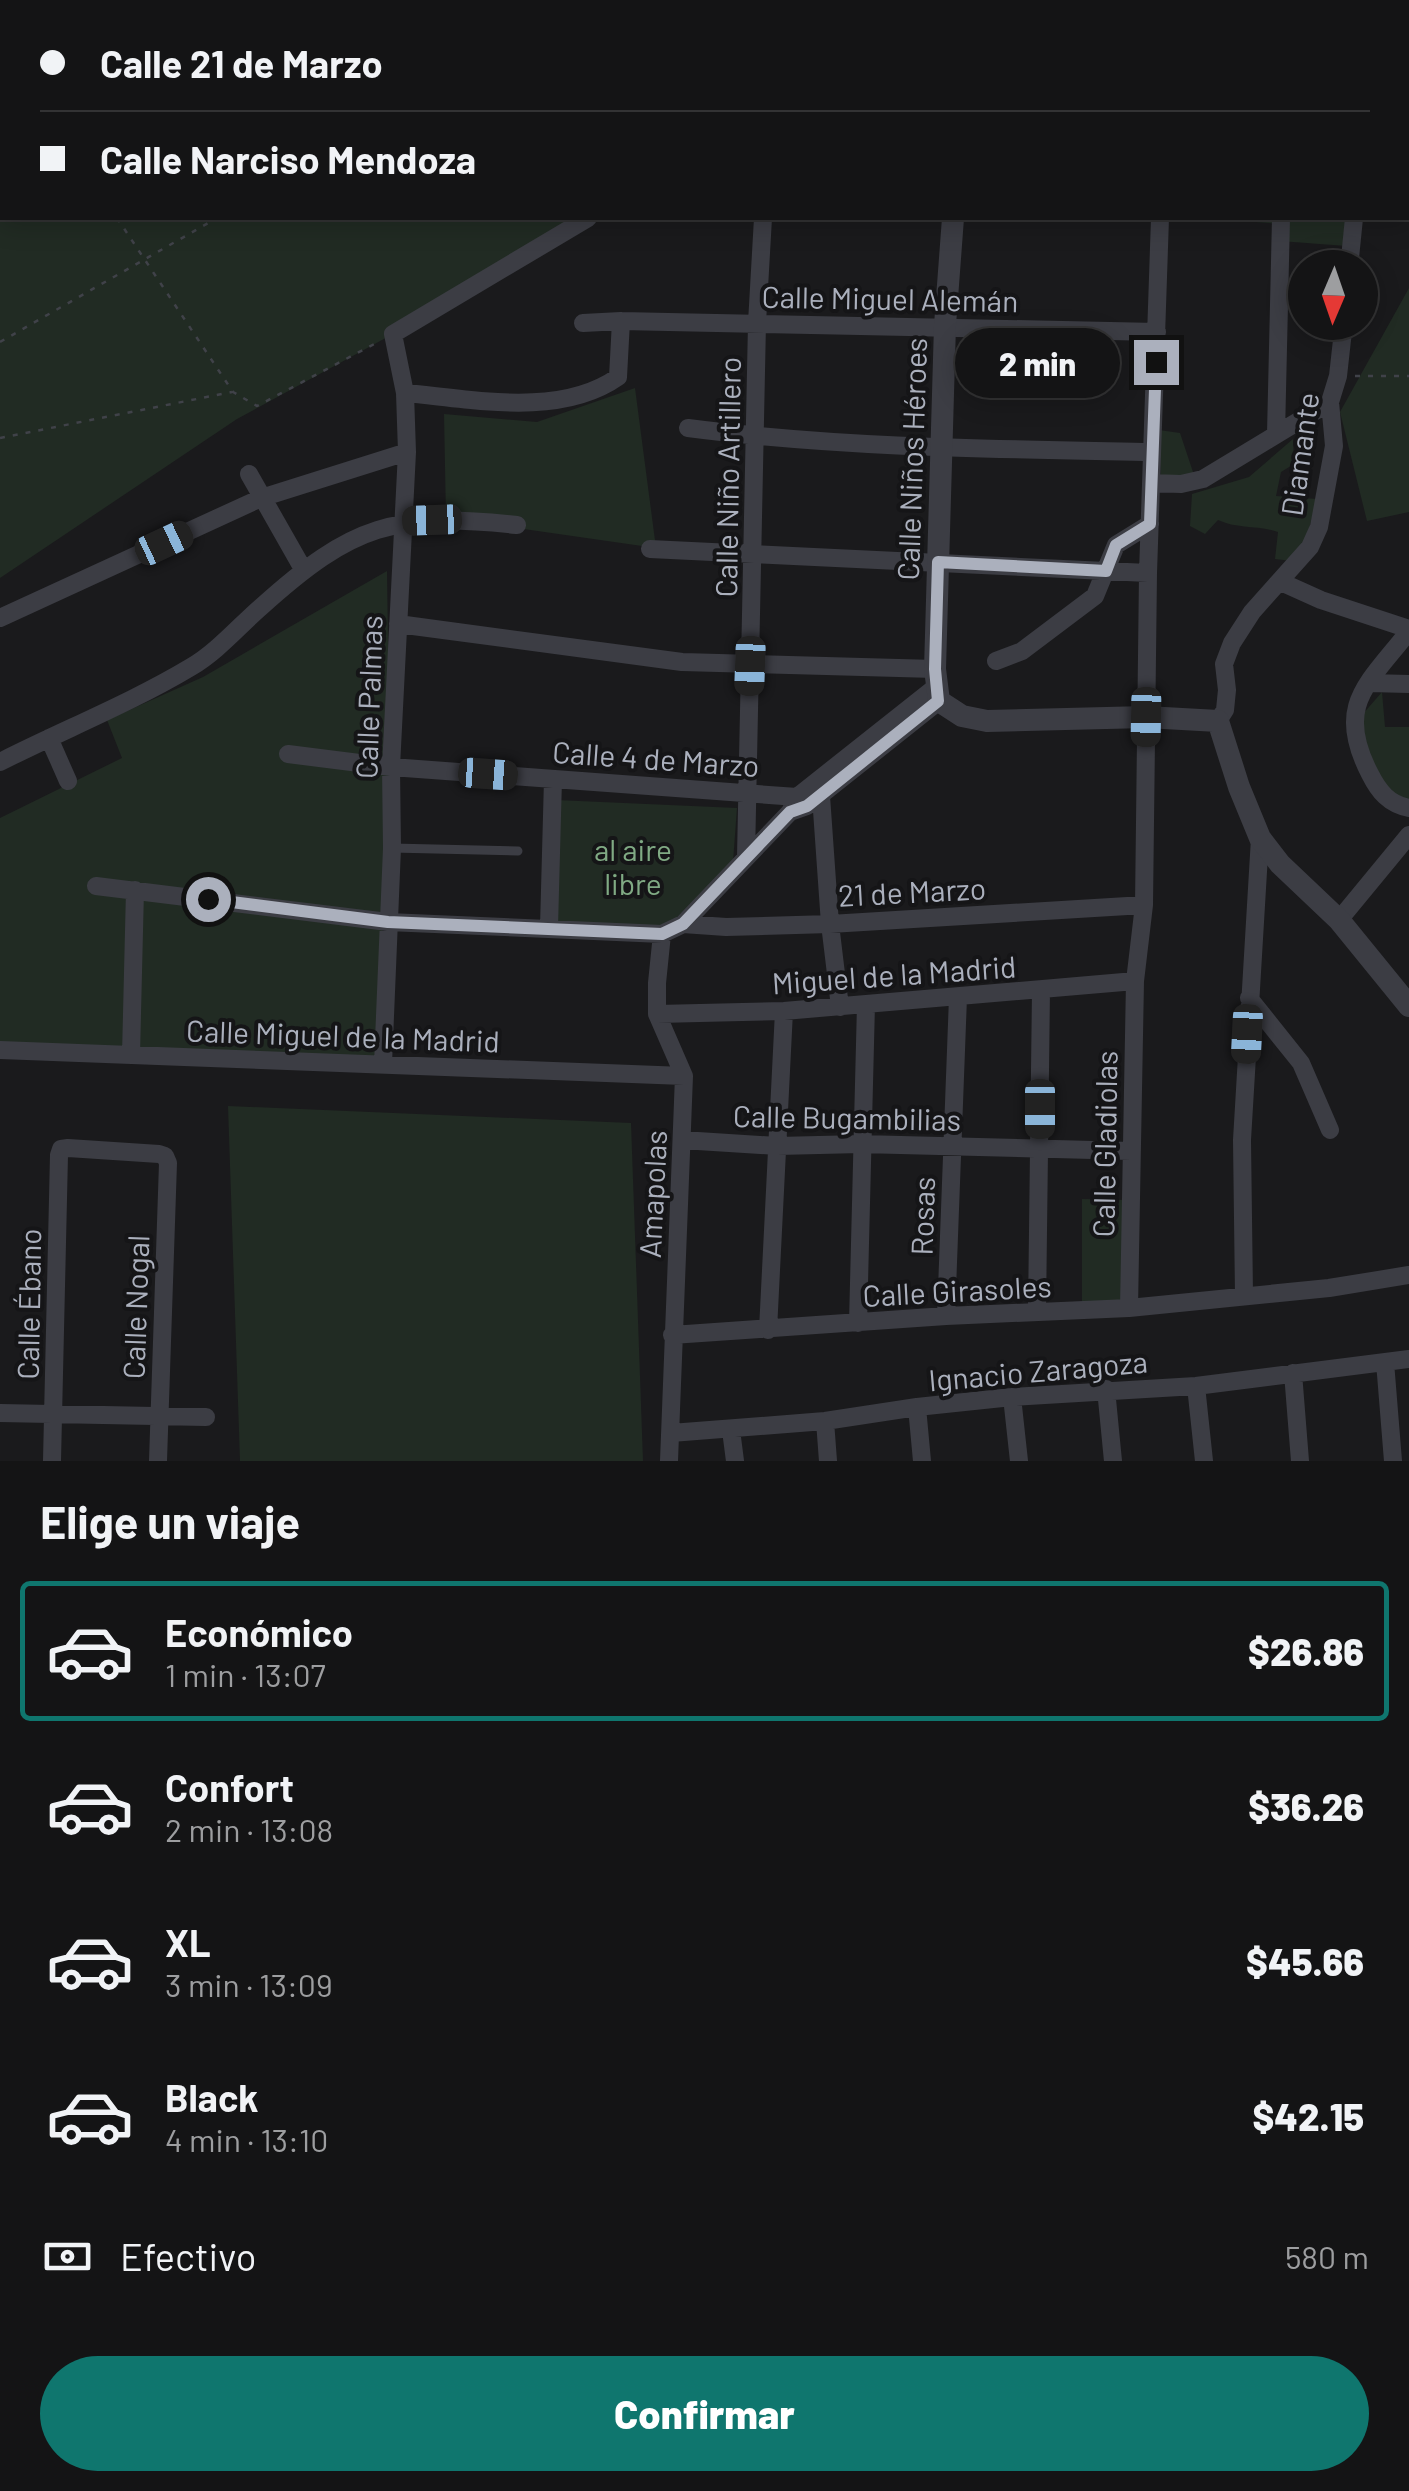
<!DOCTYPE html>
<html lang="es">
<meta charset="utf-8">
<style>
body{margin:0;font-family:Barlow,sans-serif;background:#1d1d1e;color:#f1f3f6;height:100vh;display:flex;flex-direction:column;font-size:38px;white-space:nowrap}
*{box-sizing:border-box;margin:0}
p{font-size:32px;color:#9d9ea0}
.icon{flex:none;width:55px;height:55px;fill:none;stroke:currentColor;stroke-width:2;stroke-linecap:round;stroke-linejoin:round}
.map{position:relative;height:1461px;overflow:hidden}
.panel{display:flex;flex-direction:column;background:#141415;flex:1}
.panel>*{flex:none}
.hud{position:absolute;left:0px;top:0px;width:1410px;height:220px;box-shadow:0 5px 25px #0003,0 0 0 2px #333334;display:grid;align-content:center;height:220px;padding:0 40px;background:#141415}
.needle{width:65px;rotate:182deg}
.fabs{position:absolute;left:1288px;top:250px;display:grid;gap:20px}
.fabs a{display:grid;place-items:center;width:90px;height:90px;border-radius:50%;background:#141415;box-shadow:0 5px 25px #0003,0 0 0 2px #333334;font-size:50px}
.end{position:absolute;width:45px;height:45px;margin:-22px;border:12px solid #abb0bd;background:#111;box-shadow:0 0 0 5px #111}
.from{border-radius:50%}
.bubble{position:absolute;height:70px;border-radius:35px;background:#141415;box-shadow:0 5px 25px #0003,0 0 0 2px #333334;font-size:32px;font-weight:800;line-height:70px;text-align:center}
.car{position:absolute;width:30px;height:60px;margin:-30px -15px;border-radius:12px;box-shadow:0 0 8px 2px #0007;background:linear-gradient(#222 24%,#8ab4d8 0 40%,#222 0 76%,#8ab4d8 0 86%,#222 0)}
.hud b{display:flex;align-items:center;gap:35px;height:95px;font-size:38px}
.hud b+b{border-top:2px solid #333334}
.hud i{width:25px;height:25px;background:#f1f3f6}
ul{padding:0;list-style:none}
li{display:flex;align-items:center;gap:30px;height:140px;margin:0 20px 15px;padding:0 20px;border:5px solid transparent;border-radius:10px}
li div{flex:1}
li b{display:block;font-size:38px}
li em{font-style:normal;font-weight:800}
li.selected{border-color:#0f766e}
li>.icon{width:90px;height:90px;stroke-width:1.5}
h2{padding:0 40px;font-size:45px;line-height:120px}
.pay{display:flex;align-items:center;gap:25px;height:110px;padding:0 40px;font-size:38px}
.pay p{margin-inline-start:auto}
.cta{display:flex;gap:20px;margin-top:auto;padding:20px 40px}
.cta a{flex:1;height:115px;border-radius:60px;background:#0f766e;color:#fff;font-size:40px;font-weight:800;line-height:115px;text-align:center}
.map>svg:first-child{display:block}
</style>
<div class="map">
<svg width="1409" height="1461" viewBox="0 0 1409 1461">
<rect width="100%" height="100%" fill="#1a1a1c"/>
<path fill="#212b23" d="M0,0H944L945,2H2V218H580L393,334L237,419L0,578Z
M1255,218H1348L1346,246L1280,241L1281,224L1255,222Z
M1409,288V512L1367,521L1340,412Z
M635,388L656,548L446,518L444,414L537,422Z
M1159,430L1180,433L1194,475L1161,483Z
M1293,439L1294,464L1281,472L1276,496L1317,499L1300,562L1275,559L1278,532C1257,525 1237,529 1218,520L1205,534L1190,526L1192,494L1249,477Z
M387,571L390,783L376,1058L0,1048V818L122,758L107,720L203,677Z
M1382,692L1385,727H1409V803L1373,779L1365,752L1362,715Z
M556,800L737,808L733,862L663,931L550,928Z
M228,1106L631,1123L643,1461H240Z
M1082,1199L1130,1200L1128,1306L1082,1308Z"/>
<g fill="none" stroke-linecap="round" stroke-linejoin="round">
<path stroke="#404249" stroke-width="2.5" stroke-dasharray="5 8" stroke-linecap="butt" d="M117,218L233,392L257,406L378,342
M0,342L217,218
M1355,376H1409
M0,438L232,392"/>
<path stroke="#3c3d44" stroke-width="9" d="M392,848L518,851"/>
<path stroke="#3c3d44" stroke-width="18" d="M1169,2V0
M1382,2L1389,0
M1408,95L1409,94
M1349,268L1354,218
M583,323L621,321L1157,332
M405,393C472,399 560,418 618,377L621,321
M688,428C842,448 997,449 1152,452
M1276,434L1281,218
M249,474L303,569
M1151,483L1181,484L1203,479L1330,402
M650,549L1148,573
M1281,582L1321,600L1409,629
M0,618L261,498L407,452
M398,624L682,662L935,669
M1409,631C1368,684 1334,705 1370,774C1379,792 1389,804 1409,808
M996,661L1022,651L1095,596L1116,545L1150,524
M1369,683L1409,684
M1218,721L1225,710L1227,690L1224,664L1232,643L1252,612L1310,547L1319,527L1334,446L1330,402L1338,376L1344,322
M49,738L68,781
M288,754L391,767L797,797
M0,762C63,730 131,703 191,667C217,652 239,626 261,607C353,524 394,512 517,525
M821,796L830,924L840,1007
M790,812L807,806L939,701
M746,857L757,323L763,218
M96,886L388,922L662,934L683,924L790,812L797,797L937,686
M1339,920L1409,835
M683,924L726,927L830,924L1144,905
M549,927L553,779
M662,934L657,983V1014L684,1076L669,1461
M1249,998L1301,1063L1330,1130
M657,1014L784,1011L1135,981
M0,1050L684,1076
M131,1055L135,890
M383,1064L392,848L391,767L407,452L405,393L393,334L588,218
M682,1140L777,1146L861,1144L1131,1151
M1244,1295L1242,1140L1260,838
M1129,1308L1135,981L1144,905L1148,573L1160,218
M1037,1312L1041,990
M946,1316L958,997
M858,1323L866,1004
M768,1330L784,1011
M672,1335L946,1316L1129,1308L1329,1288L1409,1275
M1385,1362L1393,1461
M1293,1373L1300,1461
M1196,1386L1204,1461
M1106,1389L1113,1461
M1012,1397L1019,1461
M917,1407L922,1461
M0,1413L206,1417
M825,1421L828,1461
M731,1430L735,1461
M671,1433L825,1421L917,1407L1012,1397L1196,1386L1409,1359
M52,1461L59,1155L61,1149L68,1148L159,1154L165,1156L168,1163L158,1461"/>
<path stroke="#3c3d44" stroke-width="22" d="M944,0L945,2
M953,218L945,325L935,669L939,701L962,716L987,721L1146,717L1218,721L1239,787L1260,838L1280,864L1339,920L1409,1006"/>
</g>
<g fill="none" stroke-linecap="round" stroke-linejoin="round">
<path stroke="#abb0bd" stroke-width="12" d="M208,899L388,922L662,934L683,924L790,812L807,806L938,701L935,669L938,562L1106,571L1116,545L1150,524L1156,362"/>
</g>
<g text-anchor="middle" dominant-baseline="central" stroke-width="8" stroke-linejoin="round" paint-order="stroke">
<g font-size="30" fill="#abb0bd" stroke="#151517">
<text transform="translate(890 298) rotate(1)">Calle Miguel Alemán</text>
<text transform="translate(1299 454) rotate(-82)">Diamante</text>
<text transform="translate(911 459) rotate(-88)">Calle Niños Héroes</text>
<text transform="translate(727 477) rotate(-89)">Calle Niño Artillero</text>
<text transform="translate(368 697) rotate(-88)">Calle Palmas</text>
<text transform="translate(656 758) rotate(4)">Calle 4 de Marzo</text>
<text transform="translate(912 891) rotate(-3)">21 de Marzo</text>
<text transform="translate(894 974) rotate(-4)">Miguel de la Madrid</text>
<text transform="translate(343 1035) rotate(2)">Calle Miguel de la Madrid</text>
<text transform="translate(847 1117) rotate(1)">Calle Bugambilias</text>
<text transform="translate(1104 1144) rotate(-89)">Calle Gladiolas</text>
<text transform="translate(652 1194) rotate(-87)">Amapolas</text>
<text transform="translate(922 1216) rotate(-88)">Rosas</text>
<text transform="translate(957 1290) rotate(-3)">Calle Girasoles</text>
<text transform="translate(28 1304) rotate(-89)">Calle Ébano</text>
<text transform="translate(135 1307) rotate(-88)">Calle Nogal</text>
<text transform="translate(1038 1370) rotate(-5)">Ignacio Zaragoza</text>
</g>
<g font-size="30" fill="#80aa84" stroke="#151517">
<text x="633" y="849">al aire<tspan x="633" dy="34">libre</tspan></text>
</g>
</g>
</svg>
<div class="fabs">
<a><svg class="needle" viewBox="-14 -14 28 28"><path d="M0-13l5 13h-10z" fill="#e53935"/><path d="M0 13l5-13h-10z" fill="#9d9ea0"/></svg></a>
</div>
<i class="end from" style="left:208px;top:899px"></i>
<i class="end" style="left:1156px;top:362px"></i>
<div class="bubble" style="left:955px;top:328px;width:165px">2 min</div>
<i class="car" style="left:432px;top:520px;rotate:268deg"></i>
<i class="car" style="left:164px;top:543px;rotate:65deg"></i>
<i class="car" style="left:750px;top:666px;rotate:182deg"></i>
<i class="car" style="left:1146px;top:717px;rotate:181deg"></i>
<i class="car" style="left:488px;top:774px;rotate:94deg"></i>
<i class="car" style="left:1247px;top:1034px;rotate:183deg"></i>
<i class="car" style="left:1040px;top:1109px;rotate:180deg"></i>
<div class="hud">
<b><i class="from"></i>Calle 21 de Marzo</b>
<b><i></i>Calle Narciso Mendoza</b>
</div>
</div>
<section class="panel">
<h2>Elige un viaje</h2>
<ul>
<li class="selected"><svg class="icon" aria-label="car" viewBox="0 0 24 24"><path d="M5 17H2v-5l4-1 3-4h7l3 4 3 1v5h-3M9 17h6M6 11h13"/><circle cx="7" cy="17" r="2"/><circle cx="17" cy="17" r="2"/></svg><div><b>Económico</b><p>1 min · 13:07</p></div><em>$26.86</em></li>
<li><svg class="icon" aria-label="car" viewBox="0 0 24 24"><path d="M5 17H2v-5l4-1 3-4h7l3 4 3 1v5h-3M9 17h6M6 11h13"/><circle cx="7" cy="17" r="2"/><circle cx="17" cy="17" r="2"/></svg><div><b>Confort</b><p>2 min · 13:08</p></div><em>$36.26</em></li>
<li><svg class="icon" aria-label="car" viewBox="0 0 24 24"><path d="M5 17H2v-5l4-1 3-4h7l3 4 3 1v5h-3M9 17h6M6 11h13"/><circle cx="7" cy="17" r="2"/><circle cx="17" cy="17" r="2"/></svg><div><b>XL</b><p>3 min · 13:09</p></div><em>$45.66</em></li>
<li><svg class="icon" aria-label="car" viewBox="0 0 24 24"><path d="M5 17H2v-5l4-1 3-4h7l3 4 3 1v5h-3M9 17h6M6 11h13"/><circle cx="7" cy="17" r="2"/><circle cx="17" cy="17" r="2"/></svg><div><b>Black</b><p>4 min · 13:10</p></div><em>$42.15</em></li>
</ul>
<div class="pay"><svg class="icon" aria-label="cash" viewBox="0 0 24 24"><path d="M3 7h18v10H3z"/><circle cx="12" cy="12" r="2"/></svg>Efectivo<p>580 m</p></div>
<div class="cta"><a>Confirmar</a></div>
</section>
